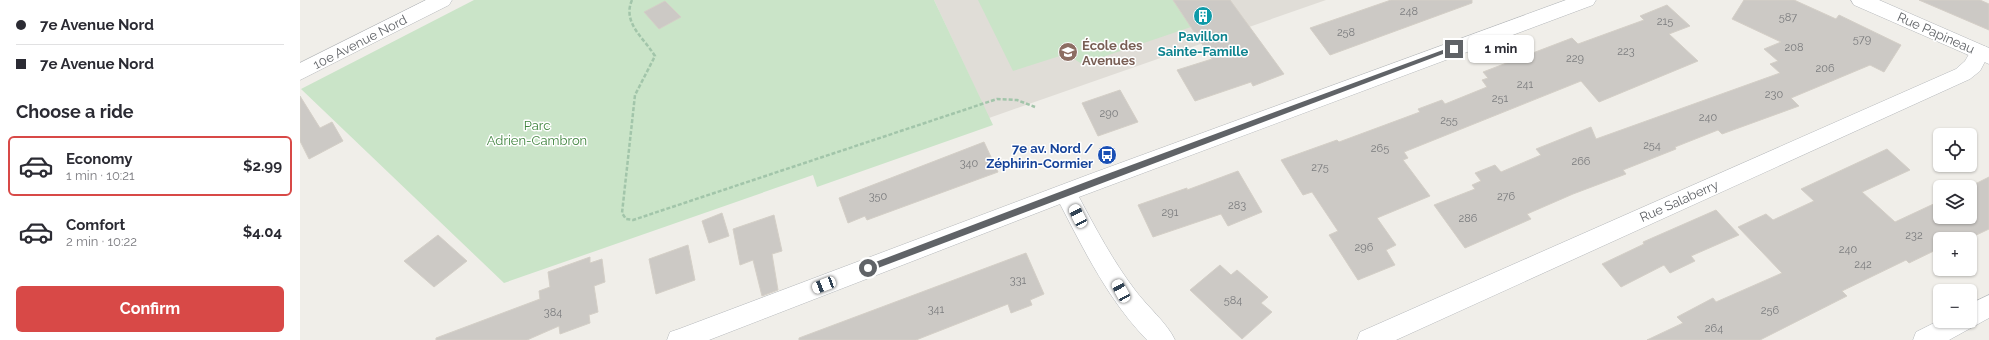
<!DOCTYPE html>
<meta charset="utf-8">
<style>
body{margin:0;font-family:Raleway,sans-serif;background:#f7f7f7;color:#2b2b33;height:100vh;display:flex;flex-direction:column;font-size:15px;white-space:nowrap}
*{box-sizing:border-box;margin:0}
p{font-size:13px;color:#7c7c81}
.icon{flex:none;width:22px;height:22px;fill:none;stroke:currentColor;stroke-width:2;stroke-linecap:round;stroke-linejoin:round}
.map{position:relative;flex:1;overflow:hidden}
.panel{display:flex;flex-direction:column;background:#fff;width:300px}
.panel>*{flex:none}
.banner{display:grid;align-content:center;height:88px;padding:0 16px;background:#fff}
.buttons{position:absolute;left:1633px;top:128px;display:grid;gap:8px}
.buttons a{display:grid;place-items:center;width:44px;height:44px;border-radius:6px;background:#fff;box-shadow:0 1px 3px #0004;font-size:20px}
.end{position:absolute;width:18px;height:18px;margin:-9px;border:5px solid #606367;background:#fff;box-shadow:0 0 0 2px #fff}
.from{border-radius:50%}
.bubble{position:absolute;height:28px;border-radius:6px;background:#fff;box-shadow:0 1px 3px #0004;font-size:13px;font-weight:700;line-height:28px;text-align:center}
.car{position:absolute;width:12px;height:24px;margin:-12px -6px;border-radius:5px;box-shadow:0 0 3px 1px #0007;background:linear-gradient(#fff 24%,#345 0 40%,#fff 0 76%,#345 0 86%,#fff 0)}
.banner b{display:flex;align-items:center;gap:14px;height:38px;font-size:15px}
.banner b+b{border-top:1px solid #e1e1e2}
.banner i{width:10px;height:10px;background:#2b2b33}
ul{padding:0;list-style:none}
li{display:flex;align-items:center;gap:12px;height:60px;margin:0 8px 6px;padding:0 8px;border:2px solid transparent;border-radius:6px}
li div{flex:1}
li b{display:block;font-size:15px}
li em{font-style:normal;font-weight:700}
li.selected{border-color:#d84947}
li>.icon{width:36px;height:36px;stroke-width:1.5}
h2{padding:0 16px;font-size:18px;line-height:48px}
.action{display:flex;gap:8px;margin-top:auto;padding:8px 16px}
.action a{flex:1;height:46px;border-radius:6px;background:#d84947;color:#fff;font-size:16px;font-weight:700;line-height:46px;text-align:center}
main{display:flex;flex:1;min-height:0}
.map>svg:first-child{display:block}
</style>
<main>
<section class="panel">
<div class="banner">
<b><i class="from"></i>7e Avenue Nord</b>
<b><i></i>7e Avenue Nord</b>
</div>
<h2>Choose a ride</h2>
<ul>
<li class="selected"><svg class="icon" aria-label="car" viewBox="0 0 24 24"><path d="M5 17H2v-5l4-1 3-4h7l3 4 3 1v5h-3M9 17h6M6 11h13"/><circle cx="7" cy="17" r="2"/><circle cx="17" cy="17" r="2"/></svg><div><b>Economy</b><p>1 min · 10:21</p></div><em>$2.99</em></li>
<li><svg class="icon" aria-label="car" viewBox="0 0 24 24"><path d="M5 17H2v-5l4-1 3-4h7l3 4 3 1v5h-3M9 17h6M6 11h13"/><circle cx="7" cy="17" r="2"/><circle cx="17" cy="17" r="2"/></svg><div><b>Comfort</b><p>2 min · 10:22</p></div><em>$4.04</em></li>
</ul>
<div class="action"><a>Confirm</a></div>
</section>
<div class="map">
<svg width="1689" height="340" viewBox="0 0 1689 340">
<rect width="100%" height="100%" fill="#f0eee9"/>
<path fill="#e0ddd7" d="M634,0H1026L689,118Z"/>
<path fill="#cae4c8" d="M174,0H634L693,125L517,187L513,175L204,283L1,89Z
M678,0H873L891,27L782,64L766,54L713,71Z"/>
<path fill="#ccc9c5" stroke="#d4cfc7" d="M873,0H930L984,74L953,86L951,82L895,101L877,70L912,59Z
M1091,0H1172V3L1030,55L1010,28Z
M1444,0H1494L1536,19L1539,15L1601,45L1584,72L1570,65L1491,98L1499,106L1422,134L1418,130L1375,147L1376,149L1323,170L1326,174L1273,194L1227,214L1231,219L1165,248L1134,205L1175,189L1172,185L1181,181L1175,173L1195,165L1201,172L1241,155L1236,149L1291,127L1296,139L1480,73L1470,64L1478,61L1464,49L1481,42L1432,19Z
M1619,0H1680L1689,4V30Z
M365,1L381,17L359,29L344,12Z
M1367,5L1390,26L1369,34L1398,61L1299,102L1281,81L1104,152L1108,158L1103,160L1130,196L1077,218L1096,245L1086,250L1095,265L1058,280L1029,235L1038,231L1012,192L1003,195L981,160L1037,140L1039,142L1120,112L1118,109L1142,100L1145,104L1187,87L1182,80L1188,78L1183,72L1272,38L1278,44L1344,20L1340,16Z
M820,90L838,122L798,136L782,103Z
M0,96L20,128L32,122L43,141L9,159L0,141Z
M684,142L698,172L567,220L565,216L548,223L539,198Z
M1587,149L1610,170L1562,192L1595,222L1640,201V217H1670L1669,187L1689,177V229L1668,239H1640V248L1609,263L1606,260L1542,291L1547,296L1460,340H1347L1383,323L1377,317L1413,298L1416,302L1482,273L1438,227L1466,214L1473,220L1514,201L1501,189Z
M938,171L962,212L928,226L921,214L853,237L838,205L887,188V190Z
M1416,210L1439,235L1391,256L1395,261L1370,273L1364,265L1321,287L1302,264L1344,244L1343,242Z
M422,213L429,236L409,243L402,221Z
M474,215L482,251L472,254L478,290L462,296L453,260L440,265L433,229Z
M138,235L167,261L134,287L104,261Z
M388,245L395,280L356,294L349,259Z
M726,253L744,294L730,300L732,305L711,313L708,304L616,340H499V338Z
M290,257V263L302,259L305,282L294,286L298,312L289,315L290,323L260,334L259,326L227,340H136V338L240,299L239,291L250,287L248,272Z
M920,265L931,275L937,270L968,297L961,303L972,312L942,339L890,290Z"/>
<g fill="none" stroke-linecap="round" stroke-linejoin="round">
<defs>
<path id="minor" d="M126,0H152L149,5L0,80V63Z
M1266,0H1296L1293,5L779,197C796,229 813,261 835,290C846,305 868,324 875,340H847C809,301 785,252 760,204L409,340H367L370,332L379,329L793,173Z
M1680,45L1687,47L1689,54L1680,71L1670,79L1096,340H1057L1060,332L1656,69L1665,61L1673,47Z
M1689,295V318L1649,340H1613L1616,332L1640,320V321H1670V304Z"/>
<path id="tertiary" d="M1551,0H1579L1689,48V64L1554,5Z"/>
</defs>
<use href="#minor" stroke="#b5b8bb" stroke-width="1"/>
<use href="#tertiary" stroke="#b5b8bb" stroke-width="1"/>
<path stroke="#a2c5aa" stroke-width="2.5" stroke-dasharray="4 2" stroke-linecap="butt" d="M332,0C322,23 344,38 355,56L335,95L322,213L326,219L333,220L697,99L717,100L735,107"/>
<use href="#minor" fill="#fff" fill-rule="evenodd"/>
<use href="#tertiary" fill="#fff" fill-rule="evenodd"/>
</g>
<path fill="#606367" d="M1151,47L1156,49L570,271H565L564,268L565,266L799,177Z"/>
<defs>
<symbol id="building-disc" viewBox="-11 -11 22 22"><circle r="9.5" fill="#0f9aa8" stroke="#fff"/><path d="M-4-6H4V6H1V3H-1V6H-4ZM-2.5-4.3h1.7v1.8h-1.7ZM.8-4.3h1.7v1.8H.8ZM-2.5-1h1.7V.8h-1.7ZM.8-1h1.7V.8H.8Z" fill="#fff"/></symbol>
<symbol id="school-disc" viewBox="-11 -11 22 22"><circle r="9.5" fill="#8d6e63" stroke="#fff"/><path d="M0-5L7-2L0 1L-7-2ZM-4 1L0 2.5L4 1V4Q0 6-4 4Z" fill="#fff"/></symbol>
<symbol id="bus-disc" viewBox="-11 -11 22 22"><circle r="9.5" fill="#1a4fb4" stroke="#fff"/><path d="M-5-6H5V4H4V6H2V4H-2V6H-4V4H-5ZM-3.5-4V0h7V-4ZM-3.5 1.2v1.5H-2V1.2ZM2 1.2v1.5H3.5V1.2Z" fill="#fff"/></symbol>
</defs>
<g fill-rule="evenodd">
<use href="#building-disc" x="892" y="5" width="22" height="22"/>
<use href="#school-disc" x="757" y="41" width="22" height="22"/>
<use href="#bus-disc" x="796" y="144" width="22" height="22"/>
</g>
<g text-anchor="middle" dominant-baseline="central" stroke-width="3" stroke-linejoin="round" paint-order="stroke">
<g font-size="11" fill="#7b7c7e">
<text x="1109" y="11">248</text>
<text x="1488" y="17">587</text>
<text x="1365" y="21">215</text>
<text x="1046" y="32">258</text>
<text x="1562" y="39">579</text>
<text x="1494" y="47">208</text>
<text x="1326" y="51">223</text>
<text x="1275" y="58">229</text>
<text x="1525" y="68">206</text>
<text x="1225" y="84">241</text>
<text x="1474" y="94">230</text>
<text x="1200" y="98">251</text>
<text x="809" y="113">290</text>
<text x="1408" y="117">240</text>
<text x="1149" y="120">255</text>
<text x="1352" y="145">254</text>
<text x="1080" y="148">265</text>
<text x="1281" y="161">266</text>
<text x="669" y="163">340</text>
<text x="1020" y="167">275</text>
<text x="578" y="196">350</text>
<text x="1206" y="196">276</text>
<text x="937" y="205">283</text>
<text x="870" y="212">291</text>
<text x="1168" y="218">286</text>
<text x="1614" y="235">232</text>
<text x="1064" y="247">296</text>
<text x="1548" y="249">240</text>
<text x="1563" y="264">242</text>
<text x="718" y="280">331</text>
<text x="933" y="300">584</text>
<text x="636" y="309">341</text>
<text x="1470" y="310">256</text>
<text x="253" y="312">384</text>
<text x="1414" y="328">264</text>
</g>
<g font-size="13" fill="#606367" stroke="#fff">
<text transform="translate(1636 33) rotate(24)">Rue Papineau</text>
<text transform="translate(60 42) rotate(-27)">10e Avenue Nord</text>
<text transform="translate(1379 201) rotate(-24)">Rue Salaberry</text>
</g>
<g font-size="13" font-weight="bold" fill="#0d838f" stroke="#fff">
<text x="903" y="36">Pavillon<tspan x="903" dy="15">Sainte-Famille</tspan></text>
</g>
<g font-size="13" font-weight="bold" fill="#785e54" stroke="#fff" text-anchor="start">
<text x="782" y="45">École des<tspan x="782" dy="15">Avenues</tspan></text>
</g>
<g font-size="13" fill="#418540" stroke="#fff">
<text x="237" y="125">Parc<tspan x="237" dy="15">Adrien-Cambron</tspan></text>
</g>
<g font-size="13" font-weight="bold" fill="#164399" stroke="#fff" text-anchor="end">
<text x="793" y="148">7e av. Nord /<tspan x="793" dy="15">Zéphirin-Cormier</tspan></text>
</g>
</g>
</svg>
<div class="buttons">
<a><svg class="icon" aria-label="locate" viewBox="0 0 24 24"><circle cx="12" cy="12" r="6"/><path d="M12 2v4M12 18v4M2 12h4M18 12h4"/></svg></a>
<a><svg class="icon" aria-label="layers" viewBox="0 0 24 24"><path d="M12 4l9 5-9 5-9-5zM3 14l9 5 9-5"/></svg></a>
<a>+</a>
<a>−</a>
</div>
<i class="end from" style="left:568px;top:268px"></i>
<i class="end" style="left:1154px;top:49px"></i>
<div class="bubble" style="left:1168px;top:35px;width:66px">1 min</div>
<i class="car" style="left:778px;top:216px;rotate:333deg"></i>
<i class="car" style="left:524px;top:285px;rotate:249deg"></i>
<i class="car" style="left:821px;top:291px;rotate:331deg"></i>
</div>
</main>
